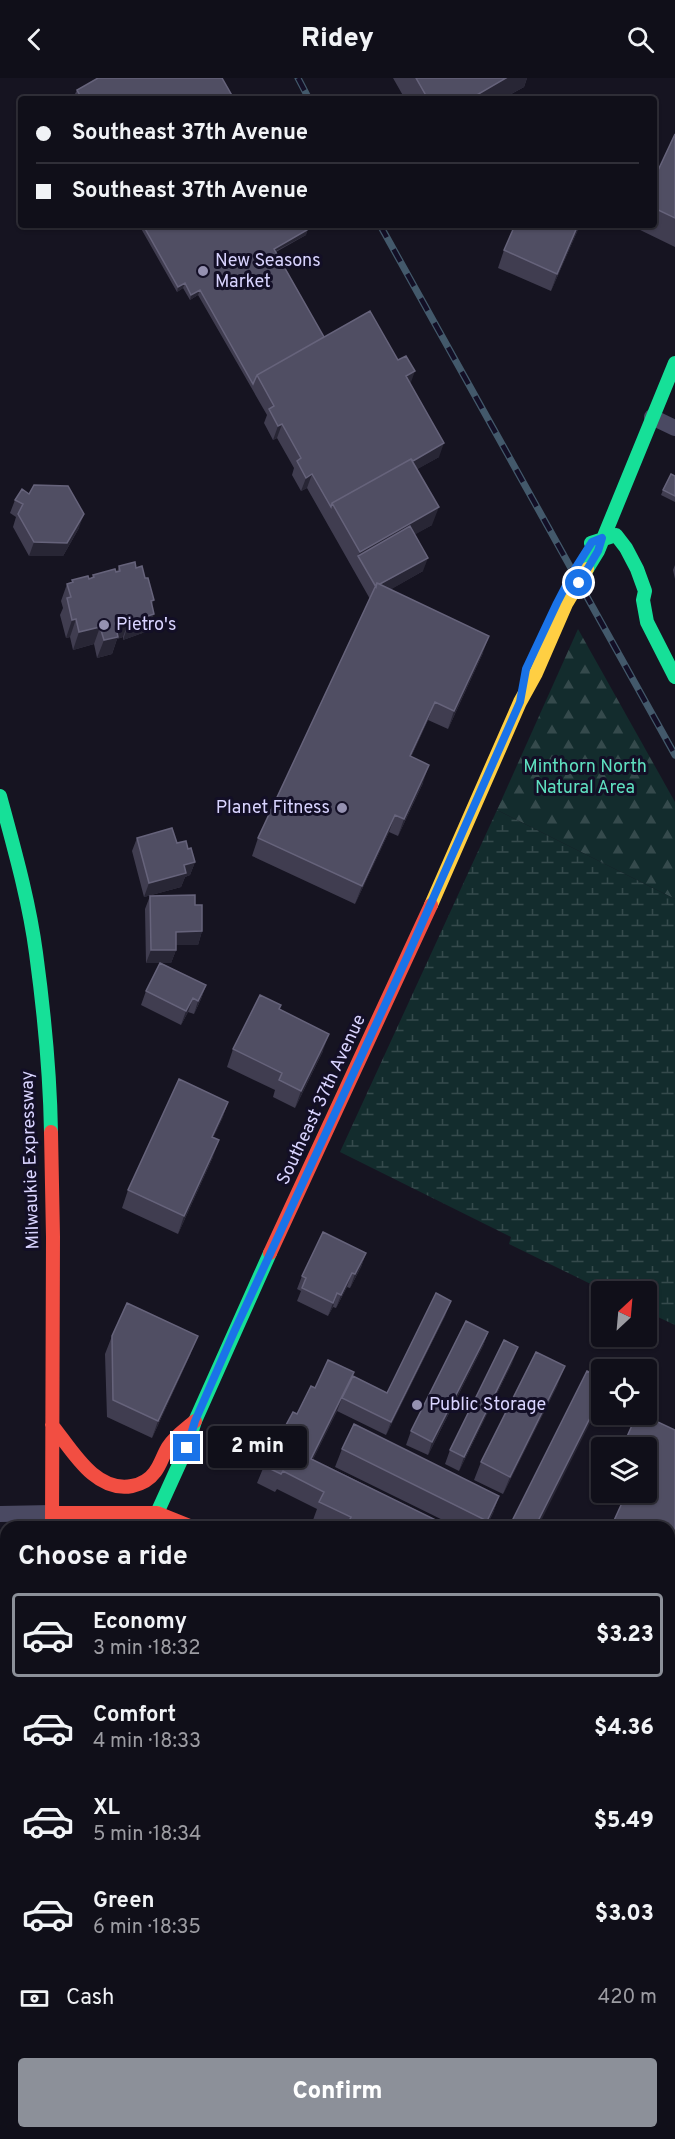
<!DOCTYPE html>
<meta charset="utf-8">
<style>
body{margin:0;font-family:Overpass,sans-serif;background:#191822;color:#f1f3f6;height:100vh;display:flex;flex-direction:column;font-size:22px;white-space:nowrap}
*{box-sizing:border-box;margin:0}
p{font-size:20px;color:#9c9ca2}
.icon{flex:none;width:33px;height:33px;fill:none;stroke:currentColor;stroke-width:2;stroke-linecap:round;stroke-linejoin:round}
.map{position:relative;flex:1;overflow:hidden}
.panel{position:absolute;left:0px;top:1443px;width:675px;height:618px;display:flex;flex-direction:column;background:#100f19;border-radius:18px 18px 0 0;box-shadow:0 2px 4px #0004,0 0 0 2px #302f38}
.panel>*{flex:none}
.hud{position:absolute;left:18px;top:18px;width:639px;height:132px;border-radius:6px;box-shadow:0 2px 4px #0004,0 0 0 2px #302f38;display:grid;align-content:center;height:132px;padding:0 18px;background:#100f19}
.needle{width:39px;rotate:26deg}
.controls{position:absolute;left:591px;top:1203px;display:grid;gap:12px}
.controls a{display:grid;place-items:center;width:66px;height:66px;border-radius:6px;background:#100f19;box-shadow:0 2px 4px #0004,0 0 0 2px #302f38;font-size:30px}
.end{position:absolute;width:27px;height:27px;margin:-14px;border:8px solid #1a73e8;background:#fff;box-shadow:0 0 0 3px #fff}
.from{border-radius:50%}
.bubble{position:absolute;height:42px;border-radius:6px;background:#100f19;box-shadow:0 2px 4px #0004,0 0 0 2px #302f38;font-size:20px;font-weight:800;line-height:42px;text-align:center}
.hud b{display:flex;align-items:center;gap:21px;height:57px;font-size:22px}
.hud b+b{border-top:2px solid #302f38}
.hud i{width:15px;height:15px;background:#f1f3f6}
ul{padding:0;list-style:none}
li{display:flex;align-items:center;gap:18px;height:84px;margin:0 12px 9px;padding:0 6px;border:3px solid transparent;border-radius:6px}
li div{flex:1}
li b{display:block;font-size:22px}
li em{font-style:normal;font-weight:800}
li.current{border-color:#8c9099}
li>.icon{width:54px;height:54px;stroke-width:1.5}
h2{padding:0 18px;font-size:27px;line-height:72px}
.pay{display:flex;align-items:center;gap:15px;height:66px;padding:0 18px;font-size:22px}
.pay p{margin-inline-start:auto}
.action{display:flex;gap:12px;margin-top:auto;padding:12px 18px}
.action a{flex:1;height:69px;border-radius:6px;background:#8c9099;color:#fff;font-size:24px;font-weight:800;line-height:69px;text-align:center}
header{display:flex;justify-content:space-between;align-items:center;height:78px;padding:0 18px;background:#100f19;font-size:27px;font-weight:800}
.map>svg:first-child{display:block}
</style>
<header><svg class="icon" aria-label="back" viewBox="0 0 24 24"><path d="M15 5l-7 7 7 7"/></svg>Ridey<svg class="icon" aria-label="search" viewBox="0 0 24 24"><circle cx="10" cy="10" r="6"/><path d="M15 15l6 6"/></svg></header>
<div class="map">
<svg width="675" height="2061" viewBox="0 0 675 2061">
<defs>
<pattern id="forest-firs" width="22" height="20" patternUnits="userSpaceOnUse" patternTransform="scale(1.5)"><rect width="22" height="20" fill="#132c2d"/><path d="M5 1l3.5 6h-7zM16 11l3.5 6h-7z" fill="#354a4c"/></pattern>
<pattern id="wetland-marsh" width="20" height="14" patternUnits="userSpaceOnUse" patternTransform="scale(1.5)"><rect width="20" height="14" fill="#132c2d"/><path d="M1 5h8M5 5V1M11 12h8M15 12V8" fill="none" stroke="#354a4c"/></pattern>
</defs>
<rect width="100%" height="100%" fill="#161421"/>
<path fill="url(#forest-firs)" d="M578,551L675,724V821L497,732Z"/>
<path fill="url(#wetland-marsh)" d="M497,732L675,821V1247L647,1234L646,1214L605,1213L509,1166L511,1159L340,1074Z"/>
<g fill="none" stroke-linecap="round" stroke-linejoin="round">
<path stroke="#4a4962" stroke-width="16" d="M652,339L675,350
M0,1436L52,1435
M669,1663L675,1650"/>
<path stroke="#16e098" stroke-width="14" d="M591,465L616,457L626,470L637,491L645,513L643,522L647,544L675,599
M587,491L598,473L675,285
M0,718C14,770 29,822 36,875C44,934 50,995 51,1054
M157,1435L187,1369L195,1343L270,1175"/>
<path stroke="#ffcf43" stroke-width="14" d="M431,827L520,624L536,595L566,526L587,491
M151,1449L157,1435
M142,2055L144,2061"/>
<path stroke="#f24e42" stroke-width="14" d="M51,1054L53,1159L52,1449
M270,1175L431,827
M52,1347C72,1372 95,1415 132,1408C142,1406 150,1401 155,1394C161,1386 163,1377 168,1369C175,1358 186,1351 195,1343
M52,1435H157L192,1449
M669,1687L675,1690"/>
<defs>
<path id="rail" d="M298,0L309,21
M380,147L675,677"/>
</defs>
<use href="#rail" stroke="#43596b" stroke-width="7"/>
<use href="#rail" stroke="#130f26" stroke-width="4.5" stroke-dasharray="14" stroke-linecap="butt"/>
</g>
<path fill="#403d50" d="M393,0H527L524,9L502,21H405Z
M77,12L234,21H78L75,16Z
M675,56V169L634,149L635,147H654V101Z
M139,147H304L307,152L306,157L276,174L324,259L411,306L439,379L417,391L432,447L415,456L423,493L391,511L483,575L448,651L428,642L411,679L423,705L398,758L389,754L355,826L252,778L258,760L370,521L307,410L301,413L292,397L294,390L277,360L273,362L264,345L267,337L198,217L190,222L183,210L177,214Z
M580,147L551,213L498,190L504,172Z
M675,398V424L661,417L663,412Z
M15,422L79,450L63,478H29L13,449L16,439L10,435Z
M675,487V501L673,492Z
M119,488L136,490L152,527L148,553L123,562V559L117,561L112,576L97,580L94,566L73,572L70,559L66,560L60,537L63,530L61,523L67,506L71,505L72,502L92,500L93,497L117,494Z
M137,760L177,765L188,771L195,784L190,797L185,799L181,809L144,819L132,773Z
M150,818L195,827L202,853L198,867H176V872L171,885H161L206,907L201,921L194,936L188,934L181,947L141,927L146,913L160,885H146L145,831Z
M280,931L323,973L295,1030L273,1019L275,1012L227,989L233,971Z
M228,1024L222,1041L213,1059V1079L178,1156L122,1130L128,1112Z
M366,1175L361,1189L350,1210L347,1209L336,1230L333,1229L328,1238L297,1223L301,1213L297,1211L302,1198Z
M446,1236L386,1357L337,1333L313,1381L450,1449H328L313,1442L317,1431L277,1411L275,1414L257,1405L264,1388L315,1310L353,1298L387,1315Z
M488,1254L483,1268L428,1377L406,1367L411,1353Z
M112,1258L191,1275L152,1360L107,1339L105,1276Z
M513,1283L459,1393L445,1386L450,1372Z
M558,1306L503,1416L474,1402L481,1384Z
M342,1371L499,1418L493,1435L486,1449H457L335,1389Z
M669,1746L675,1749V1839L669,1836Z
M497,2055H526L523,2061H509Z"/>
<path fill="#282635" d="M506,0H527L524,9L502,21H470Z
M578,147H580L551,213L557,196Z
M307,152L306,157L272,175L274,171Z
M185,205L183,210L177,214L178,209Z
M200,212L198,217L190,222L191,217Z
M415,293L410,307L406,298Z
M282,346L277,360L273,362L278,348Z
M444,365L439,379L338,436L333,428Z
M312,396L307,410L301,413L306,400Z
M439,429L432,447L363,486L358,478L360,474Z
M84,436L79,450L63,478H29L34,464Z
M428,480L423,493L376,520V509Z
M154,522L148,538L154,536L148,553L123,562L129,544L151,523Z
M76,541L70,559L66,560L72,542Z
M129,542L123,559L117,561L112,576L97,580L104,562L115,545Z
M100,549L94,566L73,572L79,554Z
M489,558L483,575L448,651L454,633Z
M435,624L428,642L403,696L410,678Z
M429,687L423,705L398,758L404,741Z
M395,737L389,754L355,826L362,808Z
M195,784L190,797L185,799L181,809L144,819L149,805L184,787Z
M202,853L198,867H171L176,854Z
M151,872H176L171,885H146Z
M206,907L201,921L194,936L198,923Z
M193,920L188,934L181,947L186,933Z
M329,956L323,973L295,1030L301,1013Z
M228,1024L222,1041L206,1076L212,1059Z
M219,1062L213,1079L178,1156L184,1138Z
M366,1175L361,1189L350,1210L355,1196Z
M352,1195L347,1209L336,1230L341,1217Z
M337,1215L333,1229L328,1238L333,1225Z
M451,1223L446,1236L386,1357L391,1344Z
M488,1254L483,1268L428,1377L432,1364Z
M198,1258L191,1275L152,1360L158,1343Z
M518,1269L513,1283L459,1393L464,1379Z
M565,1288L558,1306L503,1416L510,1399Z
M354,1294L342,1320L337,1333L305,1398L311,1381Z
M602,1316V1321L538,1449H535Z
M499,1418L493,1435L486,1449H484Z
M675,1455V1458L669,1471V1468Z
M675,1959V1962L669,1976V1971Z
M627,2055H629L626,2061H624Z"/>
<path fill="#504e63" stroke="#66637b" stroke-width="1.5" d="M98,0H222L234,21H82L77,12Z
M416,0H506L470,21H428Z
M675,56V140L654,130V101Z
M143,147H304L307,152L274,171L324,259L257,297L253,306L200,212L191,217L185,205L178,209Z
M515,147H578L557,196L504,172Z
M370,233L398,282L406,278L415,293L406,298L444,365L413,383L411,381L332,425L331,429L312,396L306,400L297,383L301,380L282,346L278,348L269,331L274,328L257,297Z
M411,381L439,429L360,474L332,425Z
M671,396L675,398V418L663,412Z
M34,407L68,408L84,436L67,465L34,464L18,436L23,426L15,422L22,411L29,416Z
M410,448L428,480L380,506L377,505L376,509L358,478Z
M135,484L136,490L142,488L145,500H148L154,522L151,523L154,536L129,544V542L115,545L118,559L104,562L100,549L79,554L76,541L72,542L67,520L71,519L67,506L73,504L72,502L88,498L89,501L94,499L93,497L115,491L116,494L120,493L119,488Z
M377,505L489,558L454,633L435,624L410,678L429,687L404,741L395,737L362,808L258,760Z
M172,750L177,765L186,763L188,771L191,770L195,784L184,787L186,795L149,805L137,760Z
M195,817V827H202V853L176,854V872H151L150,818Z
M160,885L206,907L198,923L193,920L186,933L146,913Z
M260,917L281,927L279,931L329,956L301,1013L279,1002L282,995L233,971Z
M179,1001L228,1024L212,1059L219,1062L184,1138L128,1112Z
M323,1154L366,1175L355,1196L352,1195L341,1217L337,1215L333,1225L302,1210L306,1200L302,1198Z
M436,1215L451,1223L391,1344L342,1320L353,1298L387,1315Z
M127,1225L198,1258L158,1343L113,1322L112,1258Z
M466,1243L488,1254L432,1364L411,1353Z
M504,1262L518,1269L464,1379L450,1372Z
M536,1274L565,1288L510,1399L481,1384Z
M328,1282L354,1294L311,1381L450,1449H346L351,1439L319,1424L324,1414L283,1393L281,1396L264,1388L293,1334L297,1336L311,1308L315,1310Z
M587,1293L602,1300V1316L535,1449H509Z
M637,1336H641L675,1352V1455L669,1468V1449H611L627,1414H646V1370H622Z
M354,1346L499,1418L487,1443L342,1371Z
M669,1746L675,1749V1818L669,1815Z
M669,1944L675,1947V1959L669,1971Z
M280,2055H281L284,2061H269Z
M348,2055H378L375,2061H346Z
M414,2055H419L423,2061H404Z
M575,2055H627L624,2061H572Z
M290,2058L292,2061H284Z"/>
<g fill="none" stroke-linecap="round" stroke-linejoin="round">
<path stroke="#1a73e8" stroke-width="8" d="M187,1370L195,1343L234,1254L408,877L520,624L526,591L557,525L573,494L592,464L602,460L598,473L579,505"/>
</g>
<g fill="#9591b1" stroke="#130f26" stroke-width="2">
<circle cx="203" cy="193" r="6"/>
<circle cx="104" cy="547" r="6"/>
<circle cx="342" cy="730" r="6"/>
<circle cx="417" cy="1327" r="6"/>
</g>
<g text-anchor="middle" dominant-baseline="central" stroke-width="6" stroke-linejoin="round" paint-order="stroke">
<g font-size="18" fill="#d9d4ff" stroke="#130f26" text-anchor="start">
<text x="215" y="183">New Seasons<tspan x="215" dy="21">Market</tspan></text>
<text x="116" y="547">Pietro's</text>
<text x="330" y="730" text-anchor="end">Planet Fitness</text>
<text x="429" y="1327">Public Storage</text>
</g>
<g font-size="18" fill="#5fe0c0" stroke="#130f26">
<text x="585" y="689">Minthorn North<tspan x="585" dy="21">Natural Area</tspan></text>
</g>
<g font-size="18" fill="#d9d4ff" stroke="#130f26">
<text transform="translate(322 1022) rotate(-65)">Southeast 37th Avenue</text>
<text transform="translate(31 1082) rotate(-92)">Milwaukie Expressway</text>
</g>
</g>
</svg>
<div class="controls">
<a><svg class="needle" viewBox="-14 -14 28 28"><path d="M0-13l5 13h-10z" fill="#e53935"/><path d="M0 13l5-13h-10z" fill="#9c9ca2"/></svg></a>
<a><svg class="icon" aria-label="locate" viewBox="0 0 24 24"><circle cx="12" cy="12" r="6"/><path d="M12 2v4M12 18v4M2 12h4M18 12h4"/></svg></a>
<a><svg class="icon" aria-label="layers" viewBox="0 0 24 24"><path d="M12 4l9 5-9 5-9-5zM3 14l9 5 9-5"/></svg></a>
</div>
<i class="end from" style="left:579px;top:505px"></i>
<i class="end" style="left:187px;top:1370px"></i>
<div class="bubble" style="left:208px;top:1348px;width:99px">2 min</div>
<div class="hud">
<b><i class="from"></i>Southeast 37th Avenue</b>
<b><i></i>Southeast 37th Avenue</b>
</div>
<section class="panel">
<h2>Choose a ride</h2>
<ul>
<li class="current"><svg class="icon" aria-label="car" viewBox="0 0 24 24"><path d="M5 17H2v-5l4-1 3-4h7l3 4 3 1v5h-3M9 17h6M6 11h13"/><circle cx="7" cy="17" r="2"/><circle cx="17" cy="17" r="2"/></svg><div><b>Economy</b><p>3 min · 18:32</p></div><em>$3.23</em></li>
<li><svg class="icon" aria-label="car" viewBox="0 0 24 24"><path d="M5 17H2v-5l4-1 3-4h7l3 4 3 1v5h-3M9 17h6M6 11h13"/><circle cx="7" cy="17" r="2"/><circle cx="17" cy="17" r="2"/></svg><div><b>Comfort</b><p>4 min · 18:33</p></div><em>$4.36</em></li>
<li><svg class="icon" aria-label="car" viewBox="0 0 24 24"><path d="M5 17H2v-5l4-1 3-4h7l3 4 3 1v5h-3M9 17h6M6 11h13"/><circle cx="7" cy="17" r="2"/><circle cx="17" cy="17" r="2"/></svg><div><b>XL</b><p>5 min · 18:34</p></div><em>$5.49</em></li>
<li><svg class="icon" aria-label="car" viewBox="0 0 24 24"><path d="M5 17H2v-5l4-1 3-4h7l3 4 3 1v5h-3M9 17h6M6 11h13"/><circle cx="7" cy="17" r="2"/><circle cx="17" cy="17" r="2"/></svg><div><b>Green</b><p>6 min · 18:35</p></div><em>$3.03</em></li>
</ul>
<div class="pay"><svg class="icon" aria-label="cash" viewBox="0 0 24 24"><path d="M3 7h18v10H3z"/><circle cx="12" cy="12" r="2"/></svg>Cash<p>420 m</p></div>
<div class="action"><a>Confirm</a></div>
</section>
</div>
